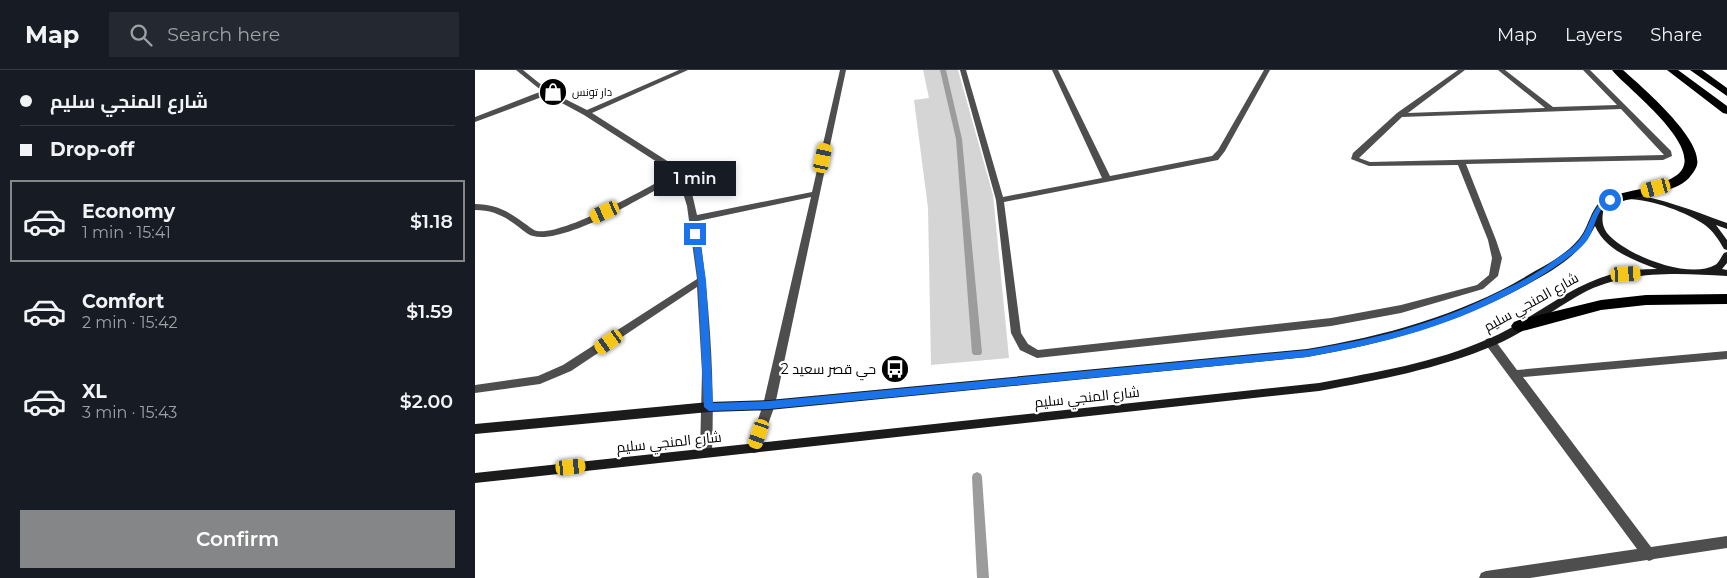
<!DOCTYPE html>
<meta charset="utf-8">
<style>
body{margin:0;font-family:Montserrat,Cairo,sans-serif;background:#242831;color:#f1f3f6;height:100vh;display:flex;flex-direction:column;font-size:19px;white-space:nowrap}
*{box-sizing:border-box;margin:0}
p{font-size:16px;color:#9ea1a6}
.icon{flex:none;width:28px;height:28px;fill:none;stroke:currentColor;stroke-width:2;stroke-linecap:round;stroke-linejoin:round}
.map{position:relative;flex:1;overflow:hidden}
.side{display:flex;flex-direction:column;background:#171b24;width:475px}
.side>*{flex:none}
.top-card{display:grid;align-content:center;height:110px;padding:0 20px;background:#171b24}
.end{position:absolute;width:22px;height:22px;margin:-11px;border:6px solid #1a73e8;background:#fff;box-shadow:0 0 0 2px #fff}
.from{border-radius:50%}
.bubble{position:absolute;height:35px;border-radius:0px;background:#171b24;box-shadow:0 2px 8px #0003;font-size:16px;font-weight:600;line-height:35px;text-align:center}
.car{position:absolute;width:15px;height:30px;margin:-15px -8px;border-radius:6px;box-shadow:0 0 4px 1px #0007;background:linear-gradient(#f5c518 24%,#345 0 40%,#f5c518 0 76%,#345 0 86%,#f5c518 0)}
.top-card b{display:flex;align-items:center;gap:18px;height:48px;font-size:19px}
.top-card b+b{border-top:1px solid #363941}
.top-card i{width:12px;height:12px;background:#f1f3f6}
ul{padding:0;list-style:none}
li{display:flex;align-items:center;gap:15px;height:82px;margin:0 10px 8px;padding:0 10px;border:2px solid transparent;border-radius:0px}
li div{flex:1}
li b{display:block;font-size:19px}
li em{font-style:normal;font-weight:600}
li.selected{border-color:#858687}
li>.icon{width:45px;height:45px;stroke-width:1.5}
.button{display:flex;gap:10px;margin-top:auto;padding:10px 20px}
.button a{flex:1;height:58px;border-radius:0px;background:#858687;color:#fff;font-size:20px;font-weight:600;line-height:58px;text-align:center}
header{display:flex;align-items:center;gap:30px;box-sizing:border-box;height:70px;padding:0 25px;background:#171b24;border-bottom:1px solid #363941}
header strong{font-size:24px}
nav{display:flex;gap:28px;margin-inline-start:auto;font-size:18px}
.search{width:350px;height:45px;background:#242831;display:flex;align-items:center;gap:12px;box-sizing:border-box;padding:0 18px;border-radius:0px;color:#9ea1a6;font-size:19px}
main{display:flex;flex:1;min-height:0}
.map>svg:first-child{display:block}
</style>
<header>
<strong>Map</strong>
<div class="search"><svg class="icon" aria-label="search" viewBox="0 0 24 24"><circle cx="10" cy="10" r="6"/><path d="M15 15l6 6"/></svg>Search here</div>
<nav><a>Map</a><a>Layers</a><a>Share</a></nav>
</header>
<main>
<section class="side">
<div class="top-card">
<b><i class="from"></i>شارع المنجي سليم</b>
<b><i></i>Drop-off</b>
</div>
<ul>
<li class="selected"><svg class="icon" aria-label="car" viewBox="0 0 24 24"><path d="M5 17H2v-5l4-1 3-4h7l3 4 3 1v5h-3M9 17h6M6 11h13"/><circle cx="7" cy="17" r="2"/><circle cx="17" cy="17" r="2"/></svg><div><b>Economy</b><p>1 min · 15:41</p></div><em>$1.18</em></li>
<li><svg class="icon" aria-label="car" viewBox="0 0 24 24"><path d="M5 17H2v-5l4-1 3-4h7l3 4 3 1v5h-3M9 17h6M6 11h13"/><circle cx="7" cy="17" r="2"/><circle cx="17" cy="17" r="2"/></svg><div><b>Comfort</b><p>2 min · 15:42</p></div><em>$1.59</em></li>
<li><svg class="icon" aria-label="car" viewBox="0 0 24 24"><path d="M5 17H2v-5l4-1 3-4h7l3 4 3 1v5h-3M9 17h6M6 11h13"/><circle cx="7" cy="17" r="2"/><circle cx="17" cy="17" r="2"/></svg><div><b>XL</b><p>3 min · 15:43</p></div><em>$2.00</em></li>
</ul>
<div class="button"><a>Confirm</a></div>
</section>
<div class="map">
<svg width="1252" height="508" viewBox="0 0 1252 508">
<rect width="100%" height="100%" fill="#fff"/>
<path fill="#d5d5d5" d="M448,0H483L518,125L534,288L456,295L453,138L439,30L454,28Z"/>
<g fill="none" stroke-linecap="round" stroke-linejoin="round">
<path fill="#9c9c9c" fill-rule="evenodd" d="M465,0H471L487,69L507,283L505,285H499L497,283L481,69Z
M502,402L506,404L507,407L514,508H502L497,407L498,404Z"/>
<path fill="#4e4e4e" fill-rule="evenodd" d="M41,0H48L74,21L112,40L204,0H213L117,43L208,101L216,119L222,145L337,122L365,0H371L300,335L283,382L279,383L275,382L273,378L288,335L336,127L223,151C234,228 240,304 237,382L235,386L231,387L227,386L225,382L227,302L222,217L96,301L65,314L0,323V315L63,306L88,295L222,209L212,136L203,107C174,124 89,175 58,166C53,165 49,161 45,158C31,147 19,140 0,140V134C20,134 33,141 49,153C53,155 57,160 62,161C88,166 174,117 199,103L109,45L72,25L0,52V47L67,21Z
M485,0H491L528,127L627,108L577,0H583L635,106L737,86L743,80L789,0H795L750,81L743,90L529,132L546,263L553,274L563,280L856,248L926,235L1002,215L1014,205L1017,188L1013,170L983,95L894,96L876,89L878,83L922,43L983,0H990L933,43L1070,38L1023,0H1030L1078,37L1142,35L1108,0H1115L1196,81L1197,86L1188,90L991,94L1021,170L1027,188L1023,206L1008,219L926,243L856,256L562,288L545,280L536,263L521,130ZM1146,39L1189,85L895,92L884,88L927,47Z
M1015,268L1019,269L1042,300L1252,281V289L1048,307L1176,477L1252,466V478L1179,489L1174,491L1172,490L1055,508H1004L1006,503L1011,501L1162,479L1011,275L1010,272L1011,269Z"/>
<path fill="#1b1b1b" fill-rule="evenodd" d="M1150,124C1186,127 1218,141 1252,153V159L1241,155L1252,170V180L1249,179C1244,170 1238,161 1230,155C1210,141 1162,123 1138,131C1135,132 1132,135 1129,137C1127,147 1126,155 1132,163C1150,185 1214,210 1240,195C1244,193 1246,187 1249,183L1252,182V193L1247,199L1252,200V206C1204,203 1151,200 1108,223C1078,239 1051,262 1020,275C964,299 903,310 844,321L0,413V403L844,313C901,302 960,293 1013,269C1056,251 1091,217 1137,204C1152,200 1167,199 1182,199C1159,190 1131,181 1120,156C1107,183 1081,199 1055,213C984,253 912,273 832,287L294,340L234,342L0,364V354L234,332L294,330L832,279C913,265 990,244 1060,201C1075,193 1092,183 1103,170C1115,157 1115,135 1132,127C1137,124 1145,125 1150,124Z"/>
<path fill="#000" fill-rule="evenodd" d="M1137,0H1148C1166,16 1228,69 1222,95C1221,99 1216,106 1213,109C1200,122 1166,126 1148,131L1142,127L1144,124C1162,119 1186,117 1202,105C1235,80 1151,18 1137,0Z
M1192,0H1203L1252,36V44L1248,43Z
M1215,0H1227L1252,18V26Z
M1252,224V234L1171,235L1126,240L1044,262L1039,260L1036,256L1039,252L1044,250L1126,230L1171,225Z"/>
</g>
<path fill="#1a73e8" d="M1135,128L1139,130C1136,132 1132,133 1129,136C1120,145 1119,163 1110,173C1096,188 1075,200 1058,211C986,254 913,273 832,287L294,339L234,341L229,337L223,210L217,164L220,162L224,164L231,210L238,333L294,331L832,280C898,269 955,256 1016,226C1035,217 1056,207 1073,195C1083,187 1098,179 1105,169C1117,154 1116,134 1135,128Z"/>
<defs>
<symbol id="shop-disc" viewBox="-11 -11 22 22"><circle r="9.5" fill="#000" stroke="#fff"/><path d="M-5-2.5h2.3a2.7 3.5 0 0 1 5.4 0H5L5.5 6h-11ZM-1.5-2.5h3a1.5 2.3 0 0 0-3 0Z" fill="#fff"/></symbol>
<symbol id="bus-disc" viewBox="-11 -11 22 22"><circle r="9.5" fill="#000" stroke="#fff"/><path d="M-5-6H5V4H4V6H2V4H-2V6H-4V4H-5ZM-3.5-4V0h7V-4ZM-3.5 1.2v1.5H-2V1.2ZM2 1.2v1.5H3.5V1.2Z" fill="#fff"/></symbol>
</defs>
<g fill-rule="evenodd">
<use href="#shop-disc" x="62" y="6" width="32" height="32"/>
<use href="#bus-disc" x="404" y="283" width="32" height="32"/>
</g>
<g text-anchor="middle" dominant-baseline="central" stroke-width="4.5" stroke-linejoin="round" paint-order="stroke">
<g font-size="11" fill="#000" stroke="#fff" text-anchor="start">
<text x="97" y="22">دار تونس</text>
</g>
<g font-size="14" fill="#000" stroke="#fff">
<text transform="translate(1056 232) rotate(-29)">شارع المنجي سليم</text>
<text transform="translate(612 327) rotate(-6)">شارع المنجي سليم</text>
<text transform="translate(194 372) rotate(-6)">شارع المنجي سليم</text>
</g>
<g font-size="14" fill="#000" stroke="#fff" text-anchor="end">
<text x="401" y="299">2 حي قصر سعيد</text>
</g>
</g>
</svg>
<i class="end from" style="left:1135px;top:130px"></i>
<i class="end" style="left:220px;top:164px"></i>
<div class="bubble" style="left:179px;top:91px;width:82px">1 min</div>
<i class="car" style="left:348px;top:88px;rotate:12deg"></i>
<i class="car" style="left:1181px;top:118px;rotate:255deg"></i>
<i class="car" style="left:130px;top:142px;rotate:246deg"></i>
<i class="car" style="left:1151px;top:204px;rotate:87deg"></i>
<i class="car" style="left:134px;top:272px;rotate:235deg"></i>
<i class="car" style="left:284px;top:364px;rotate:199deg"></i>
<i class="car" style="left:96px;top:397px;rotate:84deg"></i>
</div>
</main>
